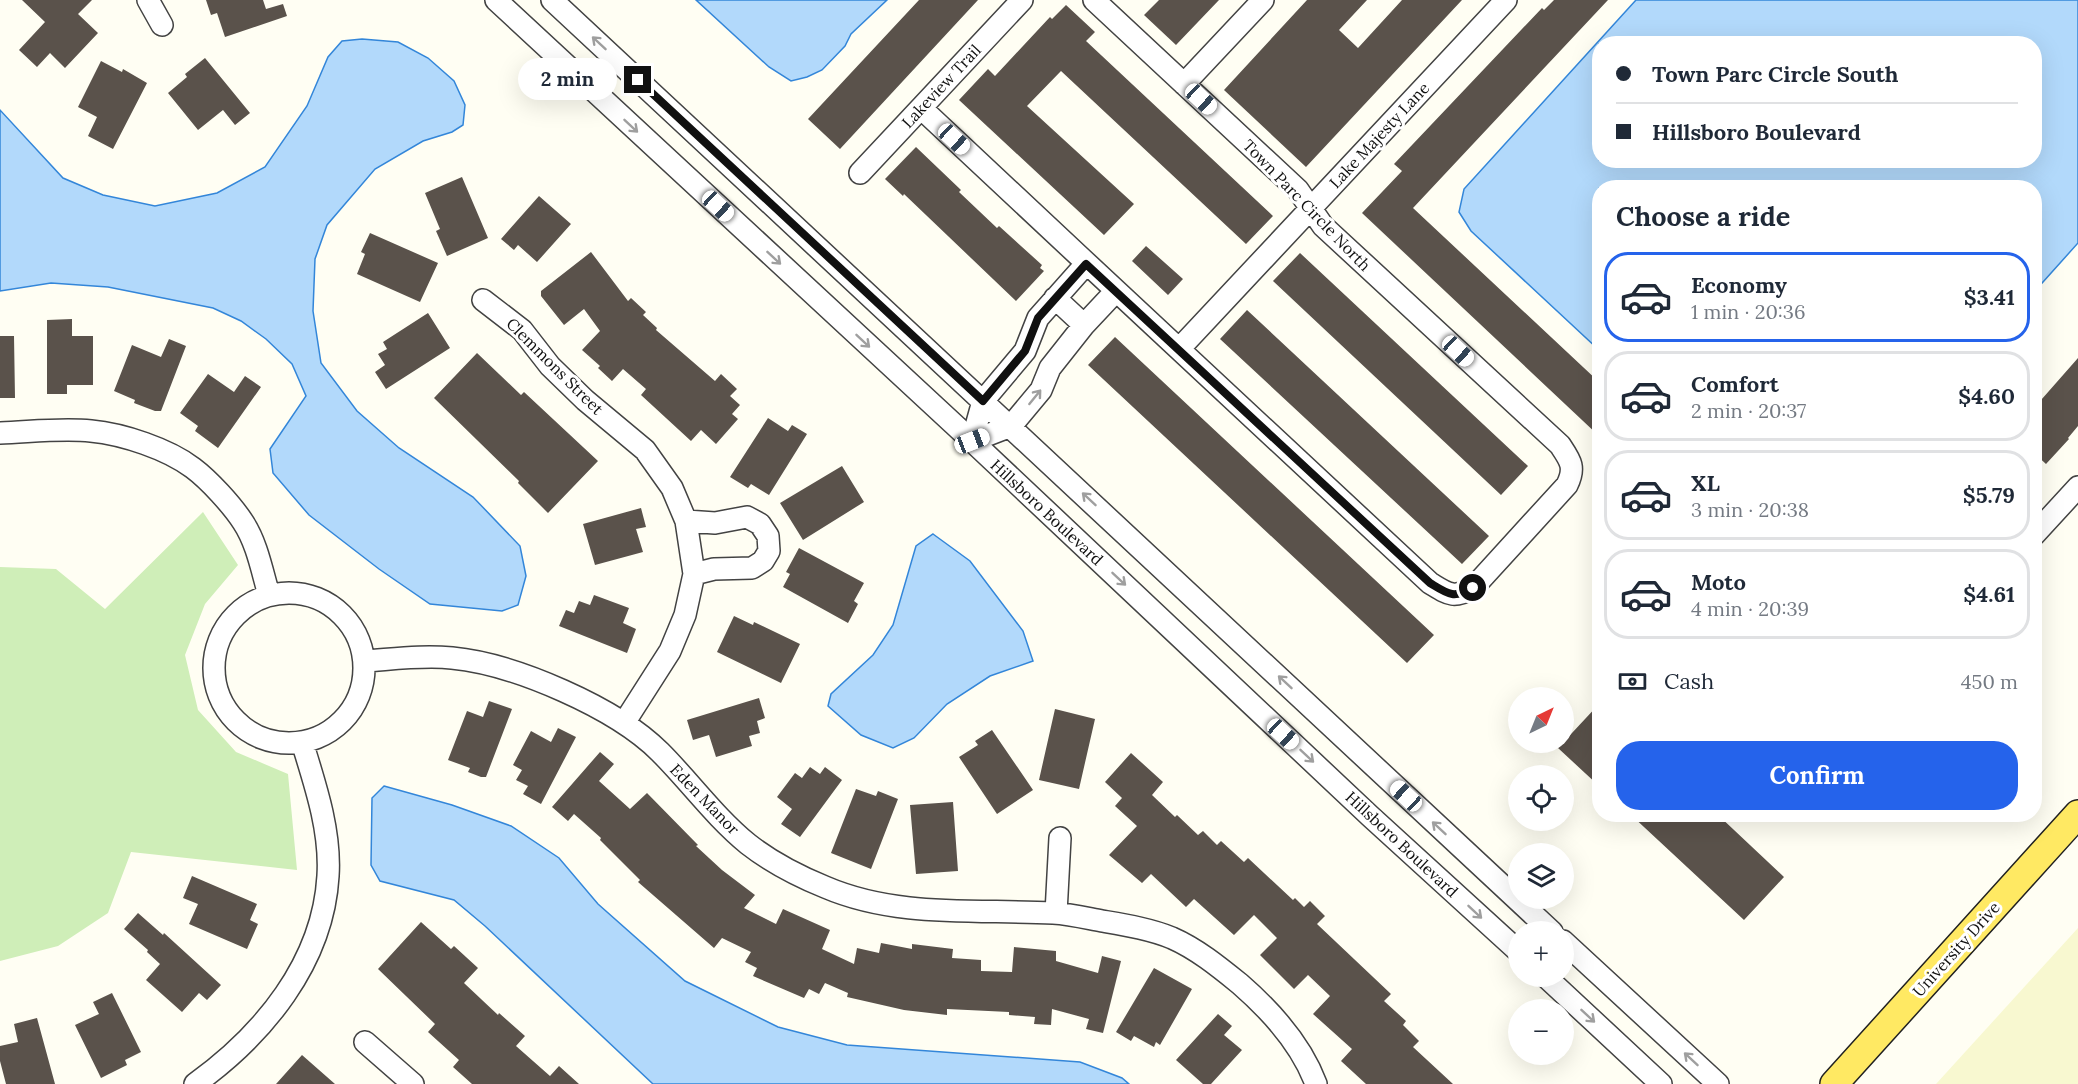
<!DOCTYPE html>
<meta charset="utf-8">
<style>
body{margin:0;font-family:Lora,serif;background:#f6f6f7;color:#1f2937;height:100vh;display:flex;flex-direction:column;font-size:22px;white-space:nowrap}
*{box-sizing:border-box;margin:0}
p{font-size:20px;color:#747a83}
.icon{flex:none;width:33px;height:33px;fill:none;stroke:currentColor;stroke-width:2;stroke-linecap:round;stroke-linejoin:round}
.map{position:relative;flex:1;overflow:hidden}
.panel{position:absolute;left:1592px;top:180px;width:450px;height:642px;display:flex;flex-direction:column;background:#fff;border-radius:24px;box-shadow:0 6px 24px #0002}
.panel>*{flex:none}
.top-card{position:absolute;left:1592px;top:36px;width:450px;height:132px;border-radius:24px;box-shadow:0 6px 24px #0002;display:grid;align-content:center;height:132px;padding:0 24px;background:#fff}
.needle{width:39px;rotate:43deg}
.fabs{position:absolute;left:1508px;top:687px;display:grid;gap:12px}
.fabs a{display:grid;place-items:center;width:66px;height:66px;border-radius:50%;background:#fff;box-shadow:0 6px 24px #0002;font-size:30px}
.end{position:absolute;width:27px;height:27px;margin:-14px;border:8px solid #101010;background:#fff;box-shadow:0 0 0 3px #fff}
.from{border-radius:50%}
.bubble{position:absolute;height:42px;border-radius:21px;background:#fff;box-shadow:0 6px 24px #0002;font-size:20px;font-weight:800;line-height:42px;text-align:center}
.car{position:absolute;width:18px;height:36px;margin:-18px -9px;border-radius:8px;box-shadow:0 0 4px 2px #0007;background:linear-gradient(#fff 24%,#345 0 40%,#fff 0 76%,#345 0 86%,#fff 0)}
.top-card b{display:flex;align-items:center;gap:21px;height:57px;font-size:22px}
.top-card b+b{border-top:2px solid #e0e1e3}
.top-card i{width:15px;height:15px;background:#1f2937}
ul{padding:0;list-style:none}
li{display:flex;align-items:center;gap:18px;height:90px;margin:0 12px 9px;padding:0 12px;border:3px solid #e0e1e3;border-radius:24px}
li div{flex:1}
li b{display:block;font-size:22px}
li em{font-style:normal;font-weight:800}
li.on{border-color:#2563eb}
li>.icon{width:54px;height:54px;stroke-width:1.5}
h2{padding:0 24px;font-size:27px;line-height:72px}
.pay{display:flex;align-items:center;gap:15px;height:66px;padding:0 24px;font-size:22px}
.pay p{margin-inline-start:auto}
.primary-button{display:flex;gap:12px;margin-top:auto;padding:12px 24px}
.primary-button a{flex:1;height:69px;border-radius:24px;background:#2563eb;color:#fff;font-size:24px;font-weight:800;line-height:69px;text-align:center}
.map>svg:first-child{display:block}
</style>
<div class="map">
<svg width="2078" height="1084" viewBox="0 0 2078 1084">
<rect width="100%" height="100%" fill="#fffef3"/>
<path fill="#f8f8d0" d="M2078,928V1084H1936Z"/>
<path fill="#cfeeb8" d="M203,512L238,565L205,604L185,655L198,710L236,752L288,774L297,870L131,852L108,913L58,946L0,961V567L56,569L105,609Z"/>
<path fill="#b2d9fb" stroke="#3386d9" stroke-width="1.5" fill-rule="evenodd" d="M696,0H887L851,34L845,46L822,70L807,77L791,81L769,67Z
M1636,0H2078V243L2034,292V188H1599V350L1471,231L1459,212L1464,189ZM1599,44H2034V160H1599Z
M362,39L398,42L428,58L454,81L465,105L463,125L452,132L423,141L375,169L327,225L315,259L313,311L321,363L357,411L399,448L473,497L520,546L526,576L518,605L502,611L430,604L379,569L309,515L273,473L270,449L306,396L292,364L266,339L241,321L213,308L108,287L51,283L0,291V110L63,178L103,195L155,206L217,193L265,167L307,106L328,57L342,41Z
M933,534L970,561L1023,631L1033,661L990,676L947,704L914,738L893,748L861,735L828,706L831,694L873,655L893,625L916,546Z
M384,786L452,805L511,826L559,858L598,904L685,981L778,1027L847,1045L1080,1062L1122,1078L1129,1084H653L485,926L454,900L380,881L371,865L372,798Z"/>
<path fill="#5a524b" d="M22,0H92L78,14L98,33L65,68L50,53L37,67L19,50L45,22Z
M206,0H263L266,9L283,4L287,16L225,37L217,13L211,15Z
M919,0H978L840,149L808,119Z
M1159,0H1219L1176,45L1144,15Z
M1307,0H1367L1339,30L1358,48L1402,0H1462L1306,167L1224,90Z
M1554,0H1608L1413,208L1599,382V436L1362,213L1402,171L1394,164L1542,8L1544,10Z
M1066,5L1095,32L1086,41L1273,216L1246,244L1061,71L1027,106L1134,204L1104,235L959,100L988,69L995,76L1050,17L1052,19Z
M205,58L250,113L235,125L223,110L198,130L168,93L187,77L185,74Z
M101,61L122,72L123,69L147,83L113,149L88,136L97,117L78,107Z
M916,147L961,190L959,192L997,228L999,226L1042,265L1040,268L1044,271L1016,301L904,194L903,196L885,179Z
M462,177L488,238L447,256L436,231L440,229L425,193Z
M539,196L571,224L537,262L518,245L514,250L501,239Z
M370,233L438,263L420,302L357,274L365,254L361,252Z
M1146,246L1183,279L1168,295L1132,261Z
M591,252L628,301L631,298L646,312L643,315L657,328L656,330L715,381L721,374L737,389L730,396L740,405L732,414L738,419L716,444L701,430L691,441L641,395L646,389L623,369L612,381L598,368L600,366L582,350L600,331L584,309L564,325L541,296V291Z
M1300,253L1528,466L1501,495L1273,281Z
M1247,310L1489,536L1462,564L1220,339Z
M428,313L450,348L386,389L375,372L385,365L378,354L387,349L383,342Z
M72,319V336H93V385H67V394H47V320Z
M0,336H14L15,398H0Z
M1115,337L1434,635L1407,663L1088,365Z
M169,339L186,346L161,411H155L134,403L135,400L114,391L132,345L161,357Z
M477,353L521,395L524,392L598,461L548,513L518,483L519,481L434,398Z
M2078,358V426L2068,438L2069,439L2046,464L2034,453V408Z
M208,374L234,392L245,376L261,387L218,448L195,431L198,426L180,413Z
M768,418L788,431L792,425L807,434L769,495L751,484L748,488L730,477Z
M842,466L864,502L803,540L780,503Z
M641,508L646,527L636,529L643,552L595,565L583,524Z
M799,548L864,583L854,601L858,604L848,623L783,587L790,574L786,572Z
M594,595L629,608L623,623L636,629L627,653L559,626L566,610L574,613L579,601L590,605Z
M734,616L753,625L754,622L800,644L781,683L717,652Z
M759,698L765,718L757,721L760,733L749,736L752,746L716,757L709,735L693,740L687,720Z
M489,701L512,709L486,777H481L468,772L470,768L448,760L467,711L483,717Z
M1599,704V786L1558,748Z
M1055,709L1095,719L1079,789L1039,780Z
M558,728L576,737L541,804L523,794L528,786L516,780L522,770L513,765L531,731L551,742Z
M992,730L1033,790L997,814L959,757L978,745L975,741Z
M600,752L614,764L599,781L630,809L647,793L698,845L696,846L722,870L755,895L744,908L776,924L783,909L830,930L822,949L854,964L857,948L879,953L881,943L912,949V944L953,949L952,958L981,960V971L1012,972L1014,947L1056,951V961L1098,973L1102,956L1121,961L1103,1033L1086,1029L1089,1019L1052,1009L1051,1025L1034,1024L1035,1017L1009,1015V1012L947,1009V1015L904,1010L847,997L848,993L825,983L819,994L809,989L804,998L753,976L757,968L745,962L751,952L722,938L714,948L638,882L640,880L600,840L601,838L574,814L568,821L552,807Z
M1131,753L1163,782L1152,795L1175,817L1177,815L1198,835L1203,831L1217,845L1221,841L1244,862L1248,858L1293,900L1295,898L1304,907L1310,901L1325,916L1317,924L1391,994L1384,1001L1406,1021L1403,1025L1419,1041L1413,1047L1453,1084H1366L1341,1061L1352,1049L1313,1014L1330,996L1308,975L1294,989L1260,955L1277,938L1254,915L1234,935L1194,899L1186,907L1151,874L1142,883L1109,855L1137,826L1115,806L1122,798L1105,782Z
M810,767L820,774L825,767L842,780L800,837L781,824L792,809L777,797L795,773L802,778Z
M856,789L876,796L878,791L898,799L871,869L831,853Z
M953,802L958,871L916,874L910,805Z
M1630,814H1717L1784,877L1744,920Z
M192,876L257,904L250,920L258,924L247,949L189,924L198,904L183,898Z
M138,913L163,935L164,933L221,985L207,1000L199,993L182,1012L146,980L160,964L147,952L148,950L124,929Z
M421,922L451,949L454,946L478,968L464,983L498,1015L499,1013L525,1036L516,1046L550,1076L559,1066L579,1084H472L453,1067L459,1060L428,1032L435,1024L378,969Z
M1154,968L1192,989L1160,1045L1156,1042L1154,1047L1134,1036L1131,1041L1116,1032Z
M112,993L141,1052L125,1060L127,1065L101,1078L75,1025L99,1014L93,1002Z
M1218,1014L1232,1026L1224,1035L1242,1050L1211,1084H1203L1176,1060Z
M37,1018L55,1084H6L0,1061V1046L18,1042L14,1024Z
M302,1055L335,1084H276Z"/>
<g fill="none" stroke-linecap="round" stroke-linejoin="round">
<defs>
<path id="minor" d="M148,0L162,25
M496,0L972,441L1370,816L1518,951
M552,0L1552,932
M1184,84L1263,0
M921,108C1090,267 1260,424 1430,583C1448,594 1453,599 1473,588L1567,485C1576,467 1570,460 1560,445L1323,226L1298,190L1094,0
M860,173L1022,0
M1055,298L1084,325
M483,300L522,330L550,366L585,400L645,450L672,488L686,521L694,574L685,615L670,651L624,723
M1179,349L1506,0
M0,433C30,432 61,428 91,431C123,434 168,449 193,468C209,480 232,505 243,522C257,543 262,571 269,595
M972,441L983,401L1025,351L1038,318L1086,264
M972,441L1011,426L1041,390L1050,368L1084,325L1115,292
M686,521L715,523L747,517L760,524L768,536L769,551L763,561L752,568L714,569L694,574
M2034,535L2078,487
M214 668a75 75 0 1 1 150 0a75 75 0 1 1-150 0Z
M364,661C394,659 423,655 452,658C515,664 616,708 660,752C690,782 715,817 748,844C771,862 798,876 825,887C897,918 976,909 1053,913C1070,914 1086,918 1102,921C1125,925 1150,929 1172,938C1197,949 1219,967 1240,984C1271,1011 1302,1046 1316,1084
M1056,913L1060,838
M1563,941L1718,1084
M1545,976L1661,1084
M365,1042L413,1084
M195,1084C263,1035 323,963 328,876C331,831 315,784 302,742"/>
<path id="major" d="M1834,1084L2078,814"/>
</defs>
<use href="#minor" stroke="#434343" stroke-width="24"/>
<use href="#major" stroke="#212121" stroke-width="30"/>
<use href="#minor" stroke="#fff" stroke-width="21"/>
<use href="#major" stroke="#ffe963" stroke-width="27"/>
</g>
<defs><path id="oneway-shaft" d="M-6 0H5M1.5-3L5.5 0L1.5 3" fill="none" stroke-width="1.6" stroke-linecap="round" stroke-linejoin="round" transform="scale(1.5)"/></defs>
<g stroke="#9f9f9f">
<use href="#oneway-shaft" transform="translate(599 43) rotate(-137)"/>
<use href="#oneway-shaft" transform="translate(631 126) rotate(43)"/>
<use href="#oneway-shaft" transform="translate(774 258) rotate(43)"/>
<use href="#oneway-shaft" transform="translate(863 341) rotate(43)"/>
<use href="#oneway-shaft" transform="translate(1035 397) rotate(-51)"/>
<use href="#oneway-shaft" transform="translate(1089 499) rotate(-137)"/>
<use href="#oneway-shaft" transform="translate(1119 579) rotate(43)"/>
<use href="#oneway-shaft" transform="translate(1285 682) rotate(-137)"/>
<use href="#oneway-shaft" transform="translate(1307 756) rotate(43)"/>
<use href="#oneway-shaft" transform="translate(1439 828) rotate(-137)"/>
<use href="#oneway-shaft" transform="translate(1475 912) rotate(43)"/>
<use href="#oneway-shaft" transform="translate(1588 1016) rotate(43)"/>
<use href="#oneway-shaft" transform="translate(1691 1059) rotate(-137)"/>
</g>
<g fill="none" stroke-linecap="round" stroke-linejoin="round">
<path stroke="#101010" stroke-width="8" d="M638,80L983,401L1025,351L1038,318L1086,264L1430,583C1448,594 1453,599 1473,588"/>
</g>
<g text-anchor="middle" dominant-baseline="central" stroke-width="6" stroke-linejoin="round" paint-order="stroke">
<g font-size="16" fill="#101010" stroke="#fff">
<text transform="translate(941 86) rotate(-47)">Lakeview Trail</text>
<text transform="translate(1379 135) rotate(-47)">Lake Majesty Lane</text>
<text transform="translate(1307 205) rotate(46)">Town Parc Circle North</text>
<text transform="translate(555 366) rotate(45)">Clemmons Street</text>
<text transform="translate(1047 512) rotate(43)">Hillsboro Boulevard</text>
<text transform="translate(705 799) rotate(46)">Eden Manor</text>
<text transform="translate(1402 844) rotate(43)">Hillsboro Boulevard</text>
<text transform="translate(1956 949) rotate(-48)">University Drive</text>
</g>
</g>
</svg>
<div class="fabs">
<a><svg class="needle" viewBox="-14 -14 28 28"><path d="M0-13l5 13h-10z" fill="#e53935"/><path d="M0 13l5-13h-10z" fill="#747a83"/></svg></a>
<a><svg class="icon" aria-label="locate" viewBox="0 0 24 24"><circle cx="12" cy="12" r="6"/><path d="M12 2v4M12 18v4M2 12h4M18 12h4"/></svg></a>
<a><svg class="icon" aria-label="layers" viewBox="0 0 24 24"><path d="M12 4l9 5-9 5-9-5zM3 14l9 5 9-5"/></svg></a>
<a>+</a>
<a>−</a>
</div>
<i class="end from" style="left:1473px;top:588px"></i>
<i class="end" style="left:638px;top:80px"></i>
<div class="bubble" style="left:518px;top:58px;width:99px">2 min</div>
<i class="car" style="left:1201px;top:99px;rotate:133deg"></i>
<i class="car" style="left:954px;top:139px;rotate:133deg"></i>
<i class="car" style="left:718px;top:206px;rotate:133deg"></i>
<i class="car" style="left:1458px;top:351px;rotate:133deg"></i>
<i class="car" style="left:972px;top:441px;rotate:69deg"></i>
<i class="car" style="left:1283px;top:734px;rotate:133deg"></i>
<i class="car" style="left:1406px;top:796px;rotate:313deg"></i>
<div class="top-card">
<b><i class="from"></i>Town Parc Circle South</b>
<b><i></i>Hillsboro Boulevard</b>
</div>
<section class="panel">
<h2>Choose a ride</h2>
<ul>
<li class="on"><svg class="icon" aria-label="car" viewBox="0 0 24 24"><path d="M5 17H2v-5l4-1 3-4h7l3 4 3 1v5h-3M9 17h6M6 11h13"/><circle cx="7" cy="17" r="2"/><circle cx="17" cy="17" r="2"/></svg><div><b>Economy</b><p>1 min · 20:36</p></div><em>$3.41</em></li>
<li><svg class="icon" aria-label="car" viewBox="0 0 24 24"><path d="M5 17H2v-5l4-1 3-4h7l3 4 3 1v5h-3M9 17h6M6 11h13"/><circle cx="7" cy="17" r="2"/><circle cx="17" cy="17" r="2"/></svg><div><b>Comfort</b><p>2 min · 20:37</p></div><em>$4.60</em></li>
<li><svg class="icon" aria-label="car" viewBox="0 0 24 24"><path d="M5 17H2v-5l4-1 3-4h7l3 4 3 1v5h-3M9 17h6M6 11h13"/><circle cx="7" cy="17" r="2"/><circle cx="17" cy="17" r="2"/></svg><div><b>XL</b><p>3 min · 20:38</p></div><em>$5.79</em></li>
<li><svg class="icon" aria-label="car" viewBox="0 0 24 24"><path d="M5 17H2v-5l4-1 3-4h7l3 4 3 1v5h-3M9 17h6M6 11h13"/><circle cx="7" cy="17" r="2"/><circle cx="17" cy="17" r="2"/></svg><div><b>Moto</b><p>4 min · 20:39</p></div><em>$4.61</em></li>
</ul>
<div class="pay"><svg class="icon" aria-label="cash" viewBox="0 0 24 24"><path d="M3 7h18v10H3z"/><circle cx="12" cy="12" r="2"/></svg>Cash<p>450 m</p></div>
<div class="primary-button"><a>Confirm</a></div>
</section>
</div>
